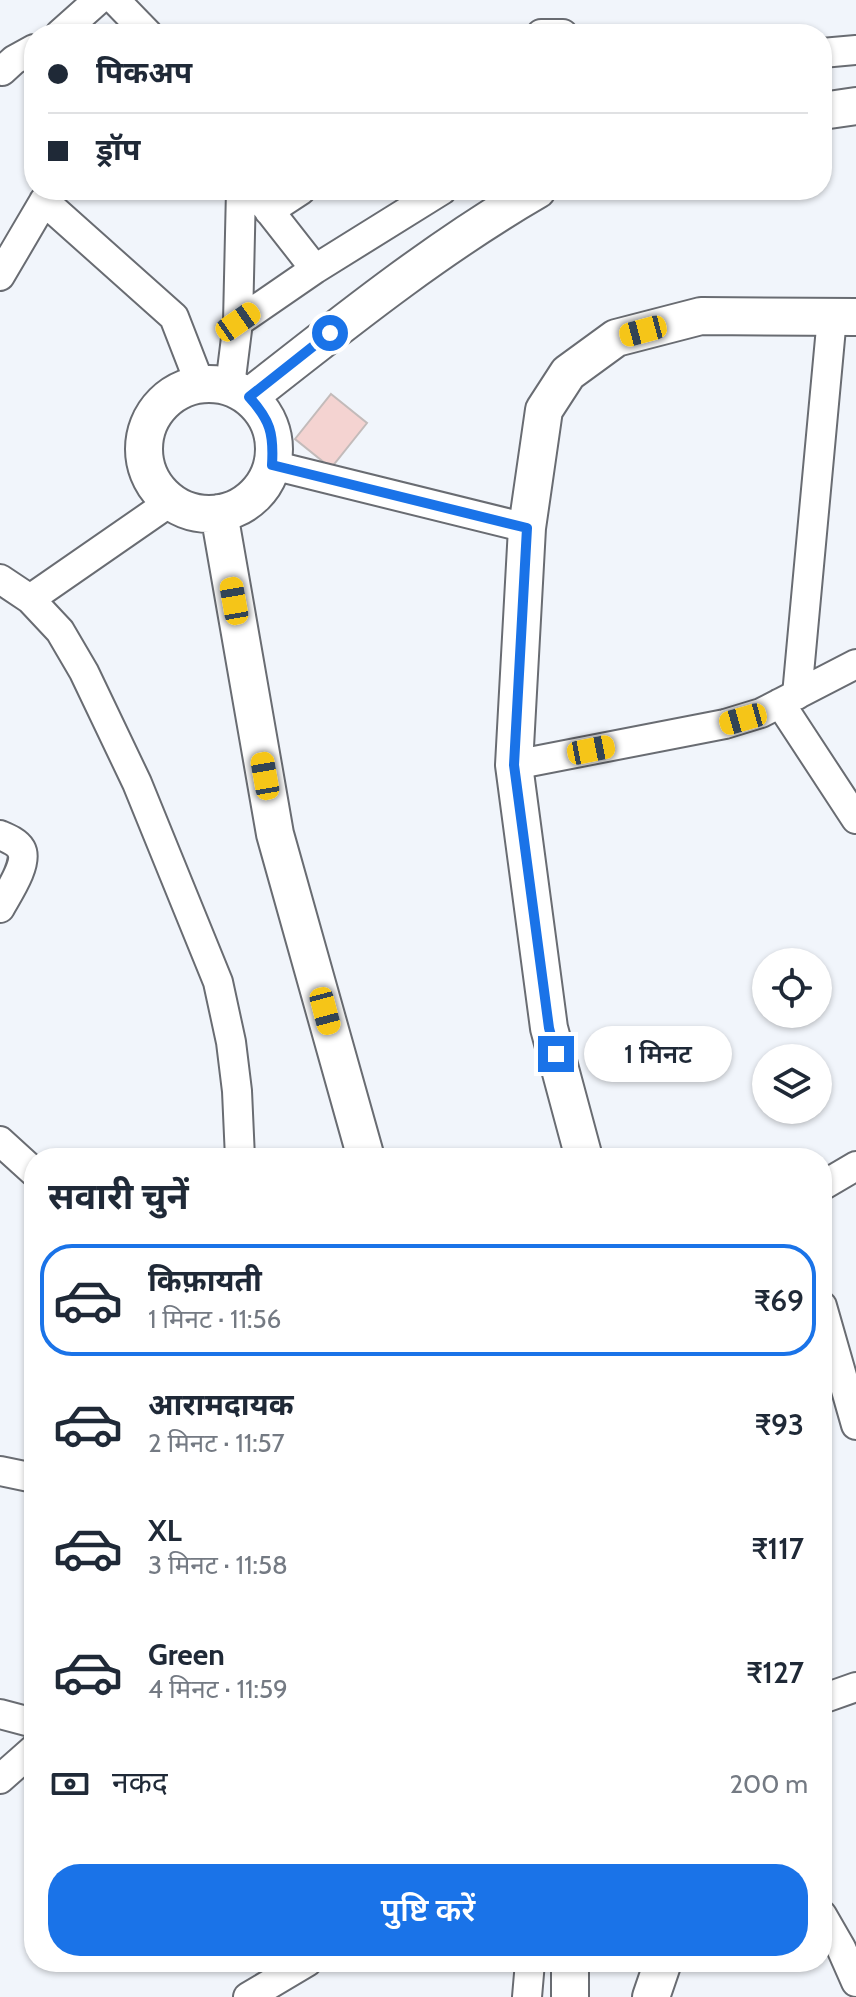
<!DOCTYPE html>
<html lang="hi">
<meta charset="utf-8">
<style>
body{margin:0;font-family:Cabin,"Noto Sans Devanagari",sans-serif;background:#f6f6f7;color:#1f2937;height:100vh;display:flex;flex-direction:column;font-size:30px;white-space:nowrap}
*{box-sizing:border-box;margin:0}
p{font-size:26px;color:#747a83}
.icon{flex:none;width:44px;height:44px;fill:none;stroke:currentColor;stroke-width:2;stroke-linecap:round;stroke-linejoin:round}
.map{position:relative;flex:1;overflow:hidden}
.sheet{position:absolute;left:24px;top:1148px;width:808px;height:824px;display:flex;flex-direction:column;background:#fff;border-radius:32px;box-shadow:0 2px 6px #0004}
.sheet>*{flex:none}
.guide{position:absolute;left:24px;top:24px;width:808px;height:176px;border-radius:32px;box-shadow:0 2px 6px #0004;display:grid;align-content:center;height:176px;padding:0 24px;background:#fff}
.fabs{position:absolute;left:752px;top:948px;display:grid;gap:16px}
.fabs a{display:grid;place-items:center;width:80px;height:80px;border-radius:50%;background:#fff;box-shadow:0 2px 6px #0004;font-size:40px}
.end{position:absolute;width:36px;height:36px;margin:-18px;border:10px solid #1a73e8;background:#fff;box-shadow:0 0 0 4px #fff}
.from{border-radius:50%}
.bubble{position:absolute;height:56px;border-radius:28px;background:#fff;box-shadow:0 2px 6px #0004;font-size:26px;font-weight:600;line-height:56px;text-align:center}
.car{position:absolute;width:24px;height:48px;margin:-24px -12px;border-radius:10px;box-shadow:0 0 6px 2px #0007;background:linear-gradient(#f5c518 24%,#345 0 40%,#f5c518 0 76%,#345 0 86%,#f5c518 0)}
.guide b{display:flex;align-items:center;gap:28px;height:76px;font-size:30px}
.guide b+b{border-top:2px solid #e0e1e3}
.guide i{width:20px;height:20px;background:#1f2937}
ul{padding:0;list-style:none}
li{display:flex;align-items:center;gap:24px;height:112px;margin:0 16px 12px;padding:0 8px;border:4px solid transparent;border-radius:32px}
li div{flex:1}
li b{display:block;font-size:30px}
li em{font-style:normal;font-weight:600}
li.selected{border-color:#1a73e8}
li>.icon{width:72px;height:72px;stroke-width:1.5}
h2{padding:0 24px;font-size:36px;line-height:96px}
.pay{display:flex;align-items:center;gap:20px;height:88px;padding:0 24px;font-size:30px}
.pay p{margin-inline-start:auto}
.button{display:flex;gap:16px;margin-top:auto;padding:16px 24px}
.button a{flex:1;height:92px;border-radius:32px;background:#1a73e8;color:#fff;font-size:32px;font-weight:600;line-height:92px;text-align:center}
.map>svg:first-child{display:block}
</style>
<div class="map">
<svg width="856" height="1997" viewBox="0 0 856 1997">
<rect width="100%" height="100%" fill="#f1f5fb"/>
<path fill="#f4d3d1" stroke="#c3bbba" stroke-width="2" d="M331,394L367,423L331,468L295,439Z"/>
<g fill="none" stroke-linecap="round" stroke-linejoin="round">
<defs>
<path id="minor" d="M115,0L148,34
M60,34L98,0
M541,34H563
M822,53L856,50
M2,71L14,60L34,49
M253,190L315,269
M44,201L174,317L200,384
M269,211L301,190
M0,276L44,201L54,190
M238,322L315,269L442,190
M230,386L238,322L241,190
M272,465L527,528
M0,579L30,599L60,631L84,672L137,783L218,982L231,1042L237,1091L240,1158
M30,599L170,502
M797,695L832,317
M780,703L856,819
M514,765L725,724L761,713L856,664
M0,835C7,838 17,842 21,849C29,863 7,895 0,908
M0,1141L34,1172
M822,1186L856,1166
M822,1306L856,1425
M0,1471L34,1478
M822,1699L856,1687
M0,1714L34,1723
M0,1779L34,1749
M822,1915L841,1948L856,1982
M248,1997L307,1962
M527,1997L530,1962"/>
<path id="tertiary" d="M822,111L856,106
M144 449a65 65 0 1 1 130 0a65 65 0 1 1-130 0Z
M249,397C342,324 435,249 537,190
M219,513L275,834L366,1158
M584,1158L549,1028L514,765L527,528L544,410L568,373L616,338L701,316L856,317
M570,1962V1997
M651,1997L663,1962"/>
</defs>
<use href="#minor" stroke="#696c72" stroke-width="32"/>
<use href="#tertiary" stroke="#696c72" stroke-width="40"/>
<use href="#minor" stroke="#fff" stroke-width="28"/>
<use href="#tertiary" stroke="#fff" stroke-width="36"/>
</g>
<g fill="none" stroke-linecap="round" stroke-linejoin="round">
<path stroke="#1a73e8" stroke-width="10" d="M330,333L249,397C270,420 274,433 272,465L527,528L514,765L549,1028L556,1054"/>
</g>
</svg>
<div class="fabs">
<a><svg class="icon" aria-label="locate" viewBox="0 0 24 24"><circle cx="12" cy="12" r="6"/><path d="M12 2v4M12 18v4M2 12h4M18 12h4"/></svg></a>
<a><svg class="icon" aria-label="layers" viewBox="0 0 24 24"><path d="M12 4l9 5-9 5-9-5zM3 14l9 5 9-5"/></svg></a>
</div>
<i class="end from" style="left:330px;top:333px"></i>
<i class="end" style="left:556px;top:1054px"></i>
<div class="bubble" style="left:584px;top:1026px;width:148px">1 मिनट</div>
<i class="car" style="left:238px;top:322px;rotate:55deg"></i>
<i class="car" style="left:643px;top:331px;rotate:255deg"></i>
<i class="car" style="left:234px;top:601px;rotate:350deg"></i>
<i class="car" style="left:743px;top:719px;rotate:254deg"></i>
<i class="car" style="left:591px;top:750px;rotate:79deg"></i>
<i class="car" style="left:265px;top:776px;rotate:350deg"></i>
<i class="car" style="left:325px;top:1011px;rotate:165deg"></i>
<div class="guide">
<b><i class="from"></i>पिकअप</b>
<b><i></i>ड्रॉप</b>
</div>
<section class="sheet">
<h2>सवारी चुनें</h2>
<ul>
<li class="selected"><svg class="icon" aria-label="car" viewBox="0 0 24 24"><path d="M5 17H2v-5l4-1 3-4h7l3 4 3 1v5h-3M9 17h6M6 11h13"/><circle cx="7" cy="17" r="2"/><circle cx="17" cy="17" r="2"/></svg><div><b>किफ़ायती</b><p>1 मिनट · 11:56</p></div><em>₹69</em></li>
<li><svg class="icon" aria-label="car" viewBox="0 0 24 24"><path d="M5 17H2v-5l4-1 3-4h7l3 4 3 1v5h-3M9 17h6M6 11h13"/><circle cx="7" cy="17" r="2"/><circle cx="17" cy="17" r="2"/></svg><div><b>आरामदायक</b><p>2 मिनट · 11:57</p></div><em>₹93</em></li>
<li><svg class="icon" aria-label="car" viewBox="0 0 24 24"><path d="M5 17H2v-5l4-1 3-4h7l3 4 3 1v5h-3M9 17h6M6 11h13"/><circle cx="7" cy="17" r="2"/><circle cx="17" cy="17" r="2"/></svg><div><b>XL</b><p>3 मिनट · 11:58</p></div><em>₹117</em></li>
<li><svg class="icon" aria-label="car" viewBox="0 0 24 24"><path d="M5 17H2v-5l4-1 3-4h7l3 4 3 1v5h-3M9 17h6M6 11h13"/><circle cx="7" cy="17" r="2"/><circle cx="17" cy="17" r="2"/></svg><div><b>Green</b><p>4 मिनट · 11:59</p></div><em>₹127</em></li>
</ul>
<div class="pay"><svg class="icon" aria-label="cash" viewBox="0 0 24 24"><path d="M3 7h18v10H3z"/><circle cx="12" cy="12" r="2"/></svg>नकद<p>200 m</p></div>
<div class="button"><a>पुष्टि करें</a></div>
</section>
</div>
